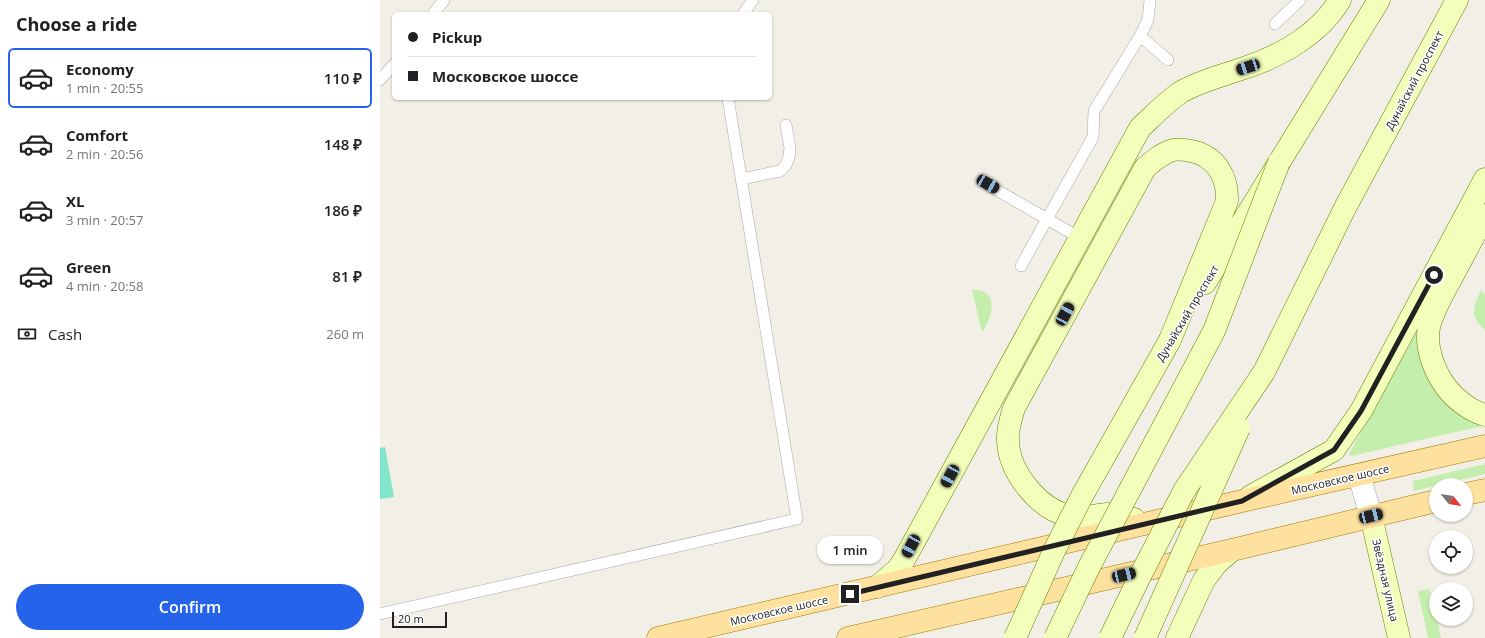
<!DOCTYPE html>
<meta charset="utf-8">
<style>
body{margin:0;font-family:"Open Sans",sans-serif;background:#f2f2f2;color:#202124;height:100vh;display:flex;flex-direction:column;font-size:15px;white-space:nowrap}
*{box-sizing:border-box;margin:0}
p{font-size:13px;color:#757577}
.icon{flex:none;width:22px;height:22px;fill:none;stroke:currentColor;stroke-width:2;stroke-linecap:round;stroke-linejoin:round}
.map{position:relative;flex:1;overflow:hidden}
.sheet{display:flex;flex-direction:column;background:#fff;width:380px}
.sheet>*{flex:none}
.top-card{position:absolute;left:12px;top:12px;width:380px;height:88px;border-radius:6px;box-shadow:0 1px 3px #0004;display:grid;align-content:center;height:88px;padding:0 16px;background:#fff}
.needle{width:26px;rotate:120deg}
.controls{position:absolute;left:1049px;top:478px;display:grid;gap:8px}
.controls a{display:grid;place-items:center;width:44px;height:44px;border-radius:50%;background:#fff;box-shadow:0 1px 3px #0004;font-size:20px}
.scale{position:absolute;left:12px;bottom:10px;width:55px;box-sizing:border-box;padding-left:4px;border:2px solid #212121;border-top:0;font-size:11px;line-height:14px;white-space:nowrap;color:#212121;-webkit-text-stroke:3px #fff;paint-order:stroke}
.end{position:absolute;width:18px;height:18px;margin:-9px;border:5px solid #212121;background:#fff;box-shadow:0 0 0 2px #fff}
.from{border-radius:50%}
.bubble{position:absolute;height:28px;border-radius:14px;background:#fff;box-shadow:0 1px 3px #0004;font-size:13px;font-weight:600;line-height:28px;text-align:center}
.car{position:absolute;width:12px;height:24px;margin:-12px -6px;border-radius:5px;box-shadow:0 0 3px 1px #0007;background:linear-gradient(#222 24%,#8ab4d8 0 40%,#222 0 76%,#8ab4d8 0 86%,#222 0)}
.top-card b{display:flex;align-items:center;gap:14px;height:38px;font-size:15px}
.top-card b+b{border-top:1px solid #e0e0e0}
.top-card i{width:10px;height:10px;background:#202124}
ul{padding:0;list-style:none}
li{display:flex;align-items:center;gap:12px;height:60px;margin:0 8px 6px;padding:0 8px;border:2px solid transparent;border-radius:6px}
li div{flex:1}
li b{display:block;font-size:15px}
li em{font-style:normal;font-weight:600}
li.current{border-color:#2563eb}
li>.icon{width:36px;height:36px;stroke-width:1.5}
h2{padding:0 16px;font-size:18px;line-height:48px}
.pay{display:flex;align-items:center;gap:10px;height:44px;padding:0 16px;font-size:15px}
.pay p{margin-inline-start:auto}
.action{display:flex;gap:8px;margin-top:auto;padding:8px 16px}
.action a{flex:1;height:46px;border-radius:24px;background:#2563eb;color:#fff;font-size:16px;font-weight:600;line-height:46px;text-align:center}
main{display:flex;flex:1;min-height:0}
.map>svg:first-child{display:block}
</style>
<main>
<section class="sheet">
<h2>Choose a ride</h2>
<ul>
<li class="current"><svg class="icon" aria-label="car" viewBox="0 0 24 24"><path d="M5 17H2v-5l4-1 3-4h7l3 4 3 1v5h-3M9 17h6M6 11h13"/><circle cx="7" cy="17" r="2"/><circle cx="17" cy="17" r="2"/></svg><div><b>Economy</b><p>1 min · 20:55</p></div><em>110 ₽</em></li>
<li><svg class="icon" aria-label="car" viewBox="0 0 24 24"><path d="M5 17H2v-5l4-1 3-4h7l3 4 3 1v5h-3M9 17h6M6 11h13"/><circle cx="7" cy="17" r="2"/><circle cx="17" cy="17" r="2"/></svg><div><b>Comfort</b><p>2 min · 20:56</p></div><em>148 ₽</em></li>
<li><svg class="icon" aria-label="car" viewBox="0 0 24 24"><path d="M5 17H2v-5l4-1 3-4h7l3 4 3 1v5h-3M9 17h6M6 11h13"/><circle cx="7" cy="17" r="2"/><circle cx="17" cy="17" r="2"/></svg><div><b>XL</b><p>3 min · 20:57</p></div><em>186 ₽</em></li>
<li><svg class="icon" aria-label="car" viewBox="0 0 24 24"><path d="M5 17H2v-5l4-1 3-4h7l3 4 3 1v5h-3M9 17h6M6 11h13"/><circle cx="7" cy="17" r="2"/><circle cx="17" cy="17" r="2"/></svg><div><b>Green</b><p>4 min · 20:58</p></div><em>81 ₽</em></li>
</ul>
<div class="pay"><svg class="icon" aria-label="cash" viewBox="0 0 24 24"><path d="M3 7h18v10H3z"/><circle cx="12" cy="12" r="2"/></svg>Cash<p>260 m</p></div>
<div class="action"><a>Confirm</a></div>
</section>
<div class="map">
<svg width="1105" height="638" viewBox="0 0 1105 638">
<rect width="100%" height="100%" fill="#f2efe7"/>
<path fill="#c4eeab" d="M592,290C620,288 613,317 602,332Z
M1101,290L1105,294V331C1090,314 1092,310 1101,290Z
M1046,315L1045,322L1090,419L1102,426L971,456L969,454Z
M1105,464V474L1034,491L1033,481Z
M1049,589L1051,595L1061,638H1048L1038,591Z"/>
<path fill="#81e5ca" d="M5,447L14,497L0,499V448Z"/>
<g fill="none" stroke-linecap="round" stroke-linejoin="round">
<defs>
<path id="lane" d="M770,0L768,20L760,36L788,60
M53,14L64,0
M363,14L373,0
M895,24L920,0
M0,80L14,64
M361,179L400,171L406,165L409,157L410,148L406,125
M608,185L667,219L713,137L714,111L760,36
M641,266L667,219L700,238
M0,614L417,519L348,98"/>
<path id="street" d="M979,475L991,516"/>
<path id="secondary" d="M1105,215C1094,236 1083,256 1072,277C1064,292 1053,310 1049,327C1045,347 1054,371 1066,387C1075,399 1090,411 1105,415
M825,283L999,0
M884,372L966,206L1077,0
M871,496L954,450L981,411L1105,179
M991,516L1019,638
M754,519C745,517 735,514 727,514C715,515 701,519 690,516C659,510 629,472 628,441C627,430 631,418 634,408L765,168C773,161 782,153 793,150C799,149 806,150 811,151C836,156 848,177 847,201L790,340
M497,587L517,570L524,560L760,128C773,116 786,102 801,92C822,80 845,75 867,67C903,55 940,33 960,0
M797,638L824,580L837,563L852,550"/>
<path id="primary" d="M1086,494L1105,490
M278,638L862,501L1105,446
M468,638L852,550L1056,501"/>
</defs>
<use href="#lane" stroke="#a8a8a8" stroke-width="12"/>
<use href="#street" stroke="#a8a8a8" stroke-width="23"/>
<use href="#secondary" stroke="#638000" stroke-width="23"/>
<use href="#primary" stroke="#9e7c00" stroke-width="23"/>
<use href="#lane" stroke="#fff" stroke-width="11"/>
<use href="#street" stroke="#fff" stroke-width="22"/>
<use href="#secondary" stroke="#f2feb9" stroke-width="22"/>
<use href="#primary" stroke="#ffe19f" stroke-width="22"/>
<defs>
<path id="secondary-bridge" d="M635,638L674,551L702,496L790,340
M675,638L709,567L834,331L899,162
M730,638L761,574L804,491L884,372
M765,638L859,428"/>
</defs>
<use href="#secondary-bridge" stroke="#638000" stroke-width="23" stroke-linecap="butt"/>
<use href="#secondary-bridge" stroke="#f2feb9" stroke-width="22"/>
</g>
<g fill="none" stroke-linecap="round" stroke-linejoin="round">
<path stroke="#212121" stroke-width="5" d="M470,594L862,501L954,450L981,411L1054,275"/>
</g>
<g text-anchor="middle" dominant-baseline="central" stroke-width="3" stroke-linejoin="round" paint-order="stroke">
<g font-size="11" fill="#212121" stroke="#fff">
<text transform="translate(1034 80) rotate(-62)">Дунайский проспект</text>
<text transform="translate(807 313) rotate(-59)">Дунайский проспект</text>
<text transform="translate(960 479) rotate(-13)">Московское шоссе</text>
<text transform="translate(1006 580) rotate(77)">Звёздная улица</text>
<text transform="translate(399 610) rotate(-13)">Московское шоссе</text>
</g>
</g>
</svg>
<div class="controls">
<a><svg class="needle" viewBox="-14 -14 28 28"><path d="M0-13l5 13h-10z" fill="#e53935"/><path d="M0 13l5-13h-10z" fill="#757577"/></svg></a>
<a><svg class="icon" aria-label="locate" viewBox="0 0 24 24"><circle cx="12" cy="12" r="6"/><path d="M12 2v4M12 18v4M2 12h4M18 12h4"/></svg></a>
<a><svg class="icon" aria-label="layers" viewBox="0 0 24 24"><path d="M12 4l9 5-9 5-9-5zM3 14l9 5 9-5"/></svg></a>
</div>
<div class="scale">20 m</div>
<i class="end from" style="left:1054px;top:275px"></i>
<i class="end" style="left:470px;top:594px"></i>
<div class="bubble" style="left:437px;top:536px;width:66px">1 min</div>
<i class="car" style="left:868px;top:67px;rotate:252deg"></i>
<i class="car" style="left:608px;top:184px;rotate:120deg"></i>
<i class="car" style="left:685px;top:314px;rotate:28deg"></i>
<i class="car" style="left:570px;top:476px;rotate:209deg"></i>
<i class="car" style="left:991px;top:516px;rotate:77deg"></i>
<i class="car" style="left:531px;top:546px;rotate:208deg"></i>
<i class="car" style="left:744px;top:575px;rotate:77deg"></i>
<div class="top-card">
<b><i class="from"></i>Pickup</b>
<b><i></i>Московское шоссе</b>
</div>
</div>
</main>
